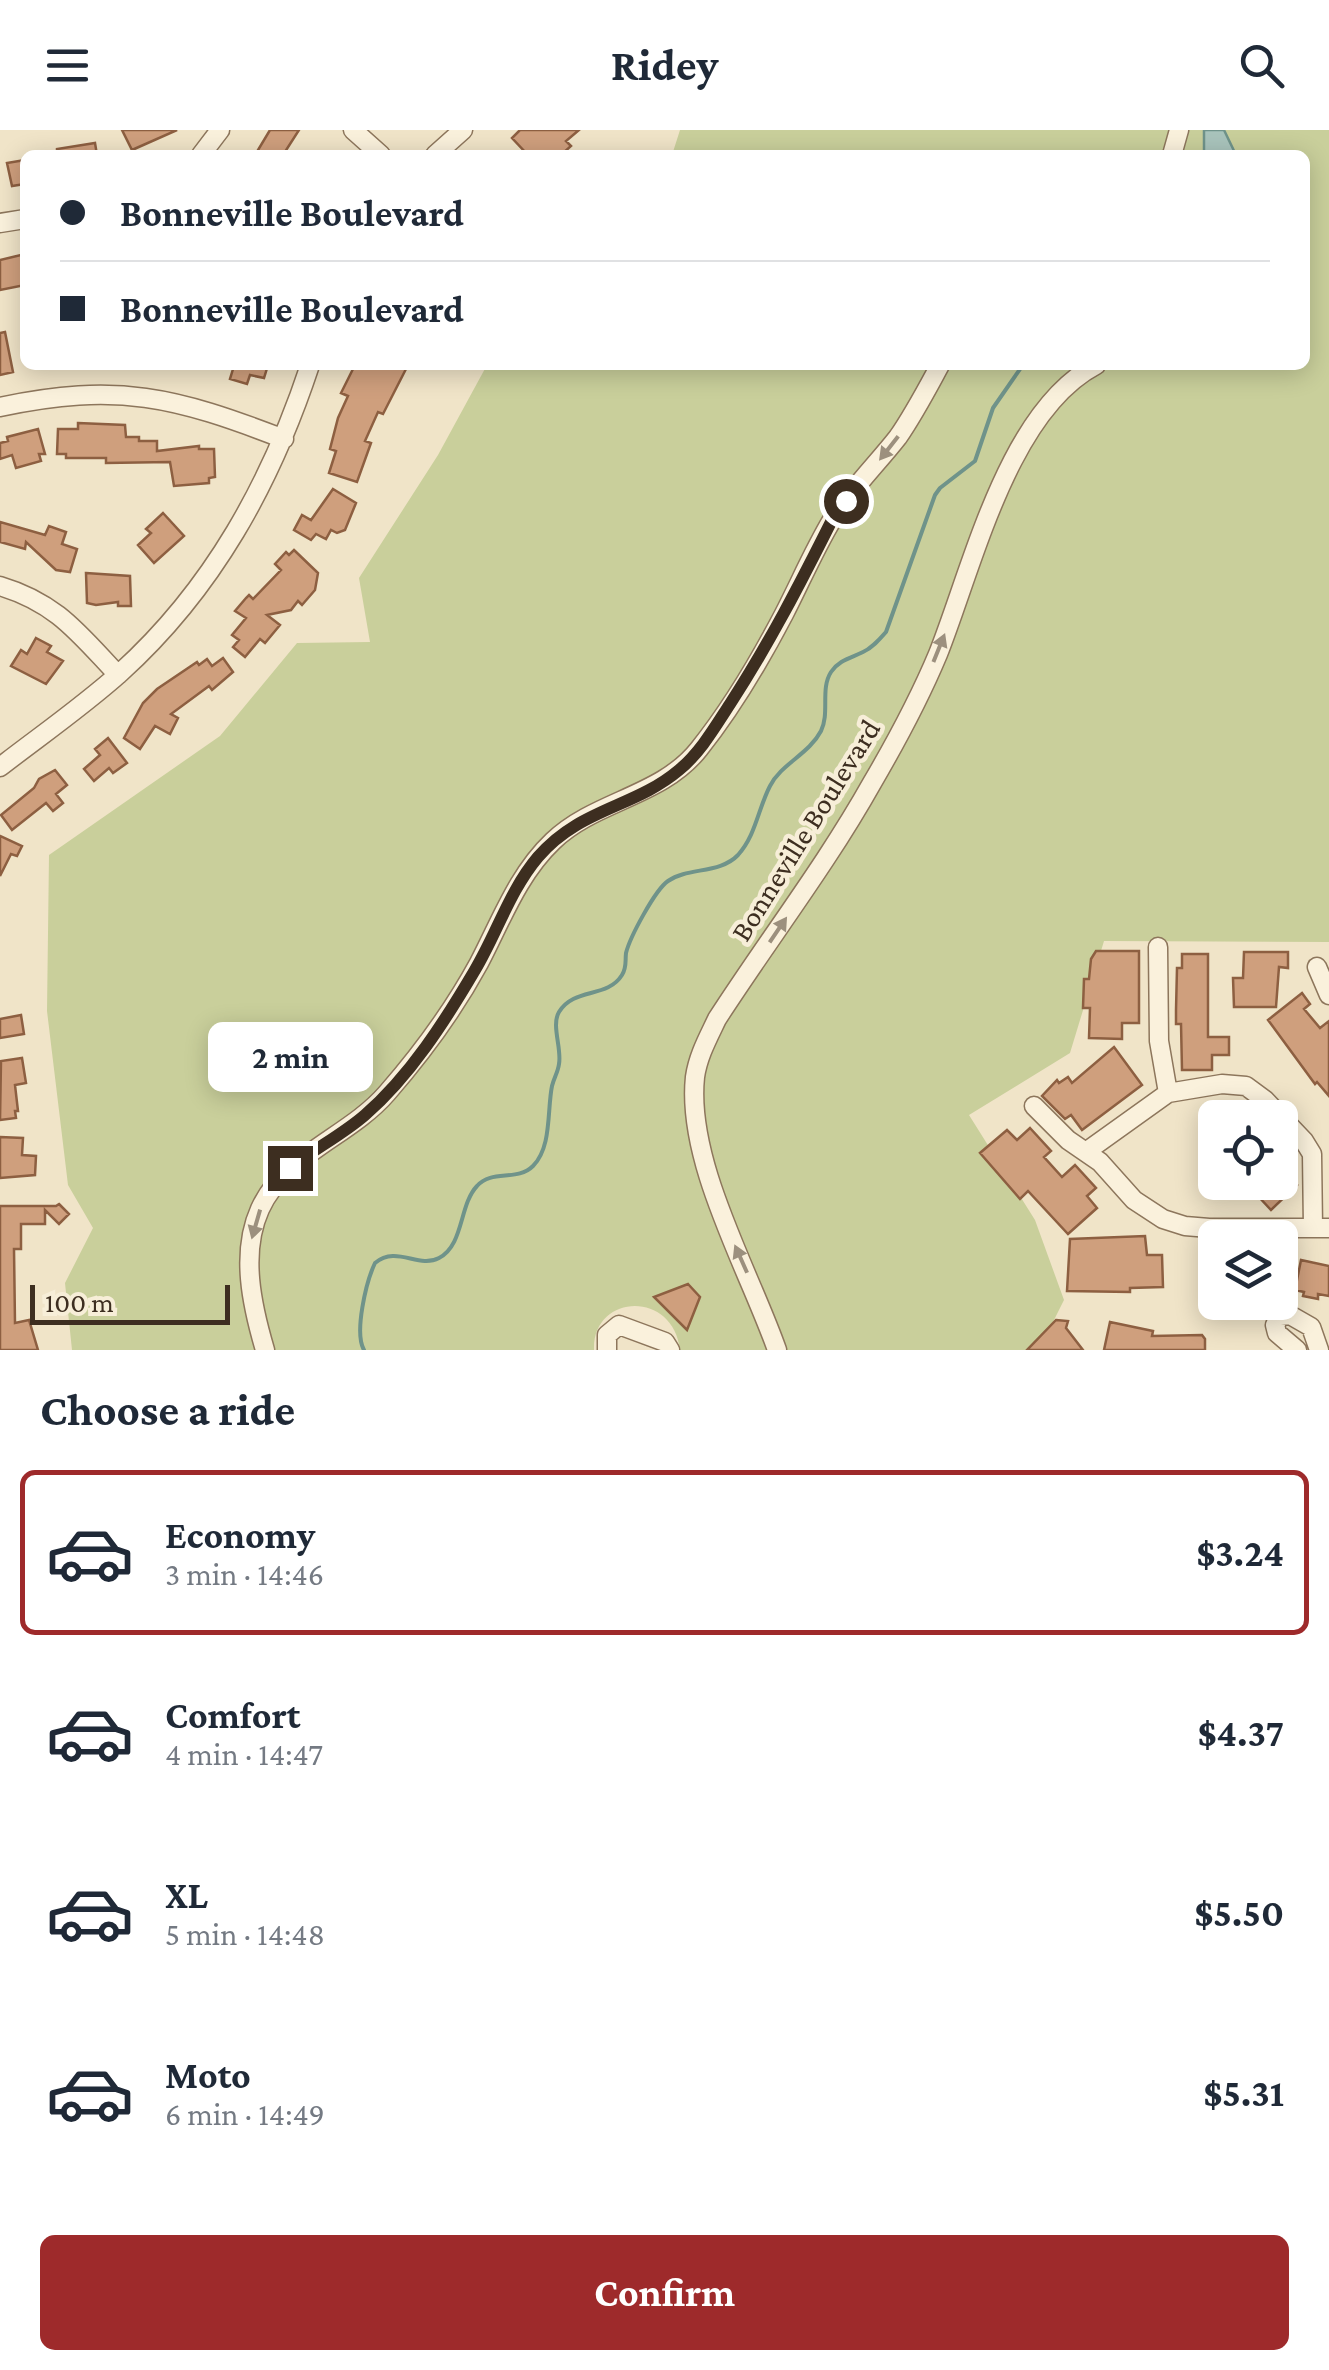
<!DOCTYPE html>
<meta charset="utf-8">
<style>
body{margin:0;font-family:"Crimson Pro",serif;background:#f2f2f3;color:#1f2937;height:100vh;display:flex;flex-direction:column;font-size:38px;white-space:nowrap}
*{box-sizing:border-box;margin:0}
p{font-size:32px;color:#747a83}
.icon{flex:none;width:55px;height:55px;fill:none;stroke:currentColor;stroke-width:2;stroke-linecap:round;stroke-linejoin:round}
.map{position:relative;height:1220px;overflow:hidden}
.drawer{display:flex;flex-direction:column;background:#fff;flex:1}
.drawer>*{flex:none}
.hud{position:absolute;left:20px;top:20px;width:1290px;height:220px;border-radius:15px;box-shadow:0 5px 25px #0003;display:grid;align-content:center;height:220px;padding:0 40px;background:#fff}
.tools{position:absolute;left:1198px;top:970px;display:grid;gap:20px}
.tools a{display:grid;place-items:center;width:100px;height:100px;border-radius:15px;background:#fff;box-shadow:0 5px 25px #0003;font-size:50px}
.scale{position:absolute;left:30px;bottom:25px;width:200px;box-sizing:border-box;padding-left:10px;border:5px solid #3d2e20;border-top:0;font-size:28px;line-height:35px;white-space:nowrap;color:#3d2e20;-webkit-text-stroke:8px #f7eed8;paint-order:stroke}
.end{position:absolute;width:45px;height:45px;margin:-22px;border:12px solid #3d2e20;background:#fff;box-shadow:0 0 0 5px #fff}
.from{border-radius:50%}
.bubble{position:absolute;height:70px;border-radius:15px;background:#fff;box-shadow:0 5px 25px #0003;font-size:32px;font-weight:700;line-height:70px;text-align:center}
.hud b{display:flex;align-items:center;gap:35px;height:95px;font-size:38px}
.hud b+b{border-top:2px solid #e0e1e3}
.hud i{width:25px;height:25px;background:#1f2937}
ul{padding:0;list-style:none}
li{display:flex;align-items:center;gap:30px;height:165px;margin:0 20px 15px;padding:0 20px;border:5px solid transparent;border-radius:15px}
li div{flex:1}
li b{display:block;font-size:38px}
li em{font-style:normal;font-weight:700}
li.selected{border-color:#9e2a2b}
li>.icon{width:90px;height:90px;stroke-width:1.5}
h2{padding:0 40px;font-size:45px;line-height:120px}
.cta{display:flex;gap:20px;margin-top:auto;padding:20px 40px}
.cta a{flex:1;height:115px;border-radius:15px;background:#9e2a2b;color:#fff;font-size:40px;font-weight:700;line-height:115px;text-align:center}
header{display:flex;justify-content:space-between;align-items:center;height:130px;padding:0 40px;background:#fff;font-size:45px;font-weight:700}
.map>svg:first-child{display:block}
</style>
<header><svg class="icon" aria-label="menu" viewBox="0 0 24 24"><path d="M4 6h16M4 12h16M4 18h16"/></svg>Ridey<svg class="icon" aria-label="search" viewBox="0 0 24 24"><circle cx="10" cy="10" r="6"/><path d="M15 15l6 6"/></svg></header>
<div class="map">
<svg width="1329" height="1220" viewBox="0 0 1329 1220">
<rect width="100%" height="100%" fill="#f0e4c8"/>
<path fill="#c9cf9b" d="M680,0H1204V25H672Z
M1224,0H1329V812L1104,811L1070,923L969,985L1035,1090L1064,1170L1039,1220H680C673,1159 592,1164 594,1220H72L65,1153L93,1098L68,1055L47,881L49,725L220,606L297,513L370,512L359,448L438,325L487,235H1305V25H1236Z"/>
<path fill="#a9c4bc" stroke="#6f938a" stroke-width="2.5" d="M1204,0H1224L1236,25H1204Z"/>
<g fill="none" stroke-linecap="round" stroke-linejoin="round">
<path stroke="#6f938a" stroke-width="4" d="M364,1220C354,1203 366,1152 375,1133C397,1115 418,1139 439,1128C464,1115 459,1075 477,1056C492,1039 517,1052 533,1036C552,1017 547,980 552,956C554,948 558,942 559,934C562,919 551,895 559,882C574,857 607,869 622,845C627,837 625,831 626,823C630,807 655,760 668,751C688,737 720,744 738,725C756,705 758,679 770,656C781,634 809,624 821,601C830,583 820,559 831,542C839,530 851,528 863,522C872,518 879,510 886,502L935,365L940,358L975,331L993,278L1020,239"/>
</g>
<path fill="#cf9f7d" stroke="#8d5f41" stroke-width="2.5" d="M122,0H177L132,20Z
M270,0H299L283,25H255Z
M520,0H579L566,11L571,16L561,25H528L512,8Z
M95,13L97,25H57V19Z
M25,30V54L12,56L7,33Z
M25,124V155L0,160V130Z
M5,202L13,242L0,245V203Z
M226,235H268L264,248L250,245L247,254L230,249L233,239Z
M355,235H408L383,284L378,282L365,311L371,313L357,352L329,343L336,321L330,319L338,288L348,266L341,263Z
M78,293L125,295L126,307H139V311H157V321L199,316V319H214L215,347L209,348V353L174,356L170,332L106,333V328H66V324H57L58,299H78Z
M38,299L45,324H39L41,331L16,338L12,325L0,329V313L8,311L7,307Z
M333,359L356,373L345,400L337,403L331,400L326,409L316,404L311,410L294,400L302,385L311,390Z
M163,383L184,406L154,433L138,415L151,403L146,399Z
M0,392L45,405L49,396L66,402L62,414L77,419L70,442L56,440L26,412L25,419L0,412Z
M294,420L318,443L315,460L302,475L298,471L291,480L267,485L280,495L265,513L260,509L245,527L233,517L239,510L232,505L246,488L235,481L246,468L249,465L253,469L281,440L275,434L286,422L289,425Z
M86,443L130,446L131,476H118V472L96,475L87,473Z
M36,508L51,516L47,522L63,531L46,554L11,536L21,520L27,524Z
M223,528L233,542L212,560L209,556L171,584L178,588L170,604L155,596L140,619L124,608L143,573L157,559L197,532L199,535L207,529L212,536Z
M108,608L127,633L113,643L109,638L94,651L84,639L100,625L95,619Z
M55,640L67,655L56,664L63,673L53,681L46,673L12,700L1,685L34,658L39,649Z
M0,706L22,716L17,726L11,724L0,746Z
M1096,821H1139V893H1122V909L1089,908L1090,878H1083L1084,849H1089L1091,829Z
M1244,822H1288V838L1279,837L1276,877H1234L1233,848H1243Z
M1182,824H1208V907H1229V925H1212V940H1182L1181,894H1176V880L1177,838H1182Z
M1302,863L1310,874L1304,879L1320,898L1329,891V966L1317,952L1315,954L1268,890Z
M21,885L24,904L0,908V889Z
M1114,917L1142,955L1082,1000L1071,985L1065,989L1042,966L1057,950L1059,953L1068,947L1072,953Z
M22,928L26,953L15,955L18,981H15L16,988L0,990L1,931Z
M1030,998L1051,1021L1044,1027L1062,1047L1075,1035L1096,1058L1087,1066L1097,1078L1068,1104L1028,1061L1020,1069L980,1023L1007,1000L1017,1010Z
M0,1007L23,1008L22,1025L36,1026L35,1045L0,1048Z
M1280,1020L1295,1036L1286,1044L1297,1055L1271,1080L1245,1052H1280Z
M59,1074L69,1084L59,1094L45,1080V1094H21V1119H14L15,1193L29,1190L38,1220H0V1076H56Z
M1145,1106L1147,1125H1162L1163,1157L1130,1158V1162L1067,1161L1070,1109Z
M1301,1130L1329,1136V1166L1318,1164V1169L1303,1166L1304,1162L1295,1160Z
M688,1154L700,1167L687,1200L654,1167Z
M1056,1190L1068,1191L1066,1198L1083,1220H1027Z
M1110,1192L1153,1201L1152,1206L1202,1205L1205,1209V1220H1104Z"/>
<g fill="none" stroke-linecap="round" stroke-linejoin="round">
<defs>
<path id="minor" d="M353,0L381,25
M201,25L220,0
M435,25L463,0
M1172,25L1179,0
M0,93L25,89
M0,277C118,252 175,267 284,309
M0,456C57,473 79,504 118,545
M0,637C40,606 82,577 120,543C213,459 271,353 310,235
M1158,817L1159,911L1168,963
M1317,837L1329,865
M1034,976L1068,1010L1100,1032L1134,1070L1163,1089L1185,1096L1209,1098H1329
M1087,1021L1168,963L1222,954L1246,956L1265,970L1304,1011L1312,1024L1313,1098
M265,1220C252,1176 240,1123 260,1079C285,1024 349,1007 387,963C421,924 454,879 479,833C501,791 518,744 553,711C596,670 661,667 699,619C731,579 760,530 784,484C800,453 814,420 832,390C850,360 877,334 898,307C914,284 927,259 940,235
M607,1220V1205L619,1195L665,1212L670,1220
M777,1220C749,1140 686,1032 695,947C698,926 708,908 717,889C768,810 826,735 872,653C896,612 920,567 938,524C973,436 1008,281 1096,235
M1297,1220L1277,1203L1275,1195L1280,1186L1290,1185L1311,1197L1319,1220"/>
</defs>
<use href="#minor" stroke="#8d765c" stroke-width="21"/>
<use href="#minor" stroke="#faf1dc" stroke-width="18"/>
</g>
<defs><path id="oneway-solid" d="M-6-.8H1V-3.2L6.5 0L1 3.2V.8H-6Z" transform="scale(2.5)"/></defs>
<g fill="#9c907e">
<use href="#oneway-solid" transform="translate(889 318) rotate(128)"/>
<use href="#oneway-solid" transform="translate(939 518) rotate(-68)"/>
<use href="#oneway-solid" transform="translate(778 800) rotate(-56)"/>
<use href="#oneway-solid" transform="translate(256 1094) rotate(106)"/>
<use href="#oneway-solid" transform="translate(741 1129) rotate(-114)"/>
</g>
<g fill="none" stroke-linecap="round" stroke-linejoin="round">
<path stroke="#3d2e20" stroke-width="12" d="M290,1038C314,1019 342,1005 365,985C410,946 445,891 475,840C497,803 510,760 538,727C580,678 634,678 679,640C700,623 715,597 730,574C769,514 801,452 833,388L846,371"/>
</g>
<g text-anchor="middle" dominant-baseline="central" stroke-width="9" stroke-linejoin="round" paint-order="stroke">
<g font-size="30" fill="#3d2e20" stroke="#f7eed8">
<text transform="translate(805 700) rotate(-58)">Bonneville Boulevard</text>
</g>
</g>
</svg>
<div class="tools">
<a><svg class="icon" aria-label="locate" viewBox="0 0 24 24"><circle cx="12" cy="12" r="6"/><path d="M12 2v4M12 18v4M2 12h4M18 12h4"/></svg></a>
<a><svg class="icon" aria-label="layers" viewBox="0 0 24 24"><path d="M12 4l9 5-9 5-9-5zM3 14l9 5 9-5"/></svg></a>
</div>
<div class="scale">100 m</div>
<i class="end from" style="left:846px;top:371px"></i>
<i class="end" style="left:290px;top:1038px"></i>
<div class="bubble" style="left:208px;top:892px;width:165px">2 min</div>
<div class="hud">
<b><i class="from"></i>Bonneville Boulevard</b>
<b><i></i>Bonneville Boulevard</b>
</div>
</div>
<section class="drawer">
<h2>Choose a ride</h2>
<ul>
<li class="selected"><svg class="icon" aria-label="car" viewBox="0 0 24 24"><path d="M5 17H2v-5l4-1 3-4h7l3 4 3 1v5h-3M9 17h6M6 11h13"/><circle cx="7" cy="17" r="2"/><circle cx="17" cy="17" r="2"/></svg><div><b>Economy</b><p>3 min · 14:46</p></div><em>$3.24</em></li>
<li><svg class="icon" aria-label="car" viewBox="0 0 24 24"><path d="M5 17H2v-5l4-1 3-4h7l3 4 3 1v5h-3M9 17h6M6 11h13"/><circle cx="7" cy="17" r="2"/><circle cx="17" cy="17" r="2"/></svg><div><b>Comfort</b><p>4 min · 14:47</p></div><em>$4.37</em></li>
<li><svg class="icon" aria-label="car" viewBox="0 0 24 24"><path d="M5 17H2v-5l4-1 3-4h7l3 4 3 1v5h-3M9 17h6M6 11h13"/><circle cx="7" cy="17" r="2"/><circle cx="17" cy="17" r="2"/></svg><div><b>XL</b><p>5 min · 14:48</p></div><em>$5.50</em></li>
<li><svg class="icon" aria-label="car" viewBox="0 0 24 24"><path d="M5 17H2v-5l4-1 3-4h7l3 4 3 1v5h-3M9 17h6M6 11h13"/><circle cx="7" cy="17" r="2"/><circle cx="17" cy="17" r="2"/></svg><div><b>Moto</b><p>6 min · 14:49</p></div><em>$5.31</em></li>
</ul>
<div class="cta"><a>Confirm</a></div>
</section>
